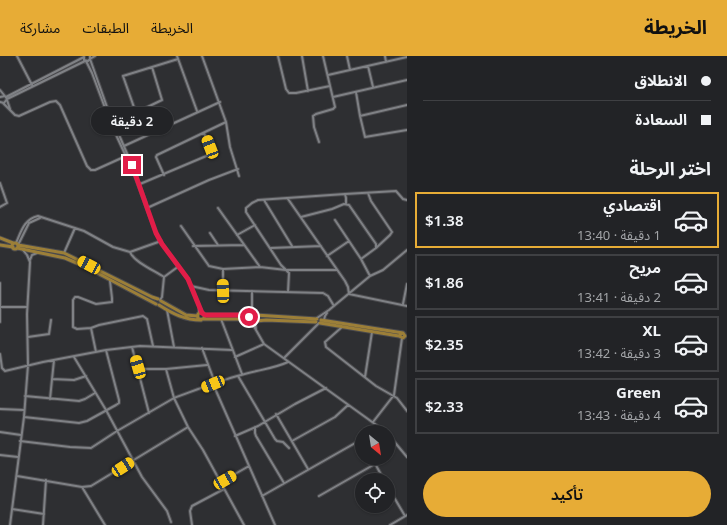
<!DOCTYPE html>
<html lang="ar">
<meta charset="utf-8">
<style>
body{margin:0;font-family:"Noto Sans","Noto Sans Arabic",sans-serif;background:#2a2b2e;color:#f1f3f6;direction:rtl;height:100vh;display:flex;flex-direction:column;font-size:15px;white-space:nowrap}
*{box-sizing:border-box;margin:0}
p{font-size:13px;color:#a2a4a7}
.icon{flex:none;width:22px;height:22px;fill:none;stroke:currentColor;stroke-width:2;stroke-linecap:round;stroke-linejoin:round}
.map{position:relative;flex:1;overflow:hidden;direction:ltr}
.panel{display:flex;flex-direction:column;background:#222326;width:320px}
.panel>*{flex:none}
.top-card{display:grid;align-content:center;height:88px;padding:0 16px;background:#222326}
.needle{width:26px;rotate:150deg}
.controls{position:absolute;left:355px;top:369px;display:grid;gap:8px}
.controls a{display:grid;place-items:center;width:40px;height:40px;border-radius:50%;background:#222326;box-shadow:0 1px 3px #0004,0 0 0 1px #3f4043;font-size:20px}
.end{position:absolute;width:18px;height:18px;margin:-9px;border:5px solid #e11d48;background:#fff;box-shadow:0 0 0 2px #fff}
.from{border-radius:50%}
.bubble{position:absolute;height:28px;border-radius:14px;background:#222326;box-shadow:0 1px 3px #0004,0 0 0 1px #3f4043;font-size:13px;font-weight:600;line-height:28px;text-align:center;direction:rtl}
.car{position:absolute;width:12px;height:24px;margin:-12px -6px;border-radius:5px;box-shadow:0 0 3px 1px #0007;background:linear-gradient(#f5c518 24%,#345 0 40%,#f5c518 0 76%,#345 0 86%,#f5c518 0)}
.top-card b{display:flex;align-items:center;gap:14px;height:38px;font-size:15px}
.top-card b+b{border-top:1px solid #3f4043}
.top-card i{width:10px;height:10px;background:#f1f3f6}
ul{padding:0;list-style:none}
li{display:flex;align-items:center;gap:12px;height:56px;margin:0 8px 6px;padding:0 8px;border:2px solid #3f4043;border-radius:0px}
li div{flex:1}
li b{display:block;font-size:15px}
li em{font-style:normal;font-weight:600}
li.active{border-color:#e7ac36}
li>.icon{width:36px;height:36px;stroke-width:1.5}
h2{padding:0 16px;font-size:18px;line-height:48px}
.action{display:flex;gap:8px;margin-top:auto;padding:8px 16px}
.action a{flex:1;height:46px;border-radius:24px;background:#e7ac36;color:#111;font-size:16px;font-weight:600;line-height:46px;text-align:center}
header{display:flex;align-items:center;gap:24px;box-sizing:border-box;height:56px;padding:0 20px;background:#e7ac36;color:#111}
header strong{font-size:19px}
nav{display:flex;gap:22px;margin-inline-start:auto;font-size:14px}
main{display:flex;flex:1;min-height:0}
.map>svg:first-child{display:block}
</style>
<header>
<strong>الخريطة</strong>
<nav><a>الخريطة</a><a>الطبقات</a><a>مشاركة</a></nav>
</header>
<main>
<section class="panel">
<div class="top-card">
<b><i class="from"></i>الانطلاق</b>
<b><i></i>السعادة</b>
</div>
<h2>اختر الرحلة</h2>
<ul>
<li class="active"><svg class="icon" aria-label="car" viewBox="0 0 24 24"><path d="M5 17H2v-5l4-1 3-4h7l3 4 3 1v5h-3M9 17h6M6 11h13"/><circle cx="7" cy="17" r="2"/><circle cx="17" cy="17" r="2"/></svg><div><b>اقتصادي</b><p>1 دقيقة · 13:40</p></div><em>$1.38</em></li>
<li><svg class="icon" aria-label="car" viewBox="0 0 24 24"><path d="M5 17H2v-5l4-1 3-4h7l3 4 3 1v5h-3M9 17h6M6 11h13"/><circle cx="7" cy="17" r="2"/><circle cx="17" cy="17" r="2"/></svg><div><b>مريح</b><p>2 دقيقة · 13:41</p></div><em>$1.86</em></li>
<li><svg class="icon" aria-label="car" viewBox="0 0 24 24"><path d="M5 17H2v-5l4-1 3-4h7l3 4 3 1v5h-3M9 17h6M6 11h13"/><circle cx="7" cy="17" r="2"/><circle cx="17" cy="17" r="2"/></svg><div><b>XL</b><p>3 دقيقة · 13:42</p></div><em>$2.35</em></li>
<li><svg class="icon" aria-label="car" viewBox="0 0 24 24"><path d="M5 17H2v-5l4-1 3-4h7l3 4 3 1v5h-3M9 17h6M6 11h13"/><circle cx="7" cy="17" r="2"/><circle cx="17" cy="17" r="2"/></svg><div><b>Green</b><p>4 دقيقة · 13:43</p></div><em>$2.33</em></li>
</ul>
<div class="action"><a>تأكيد</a></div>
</section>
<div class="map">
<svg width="407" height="469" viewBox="0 0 407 469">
<rect width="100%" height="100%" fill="#2e2f32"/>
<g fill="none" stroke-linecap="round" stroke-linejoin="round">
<defs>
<path id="minor" d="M17,0L32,29
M177,0L197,55
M202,0L226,66L230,91L239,120
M278,0L286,33L289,37H296L330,30
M302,0L308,35
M347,0L350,14
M385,0L386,6
M84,1V4L88,5L90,3V0
M90,3L107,51L132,109L146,147V150
M90,3L95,0
M86,5L92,17L111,68L135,120L156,177L162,188L188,223L202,257
M368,10L373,31
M328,19L407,1
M0,34L4,39
M356,36L360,60L365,81L407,74
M0,41L5,40L7,43L4,47L0,46
M6,41L84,1
M333,41L407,24
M7,43L85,5
M7,44L10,53
M3,47L15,59L19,60L50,46L56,45L60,49L87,110L91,114H95L126,100
M136,57L123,20L178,3
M360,60L407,49
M114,67L162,44L152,11
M319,86L314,71L313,60L316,58L333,53L335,51L323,0
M124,90L220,46
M164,119L156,101L157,99L226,66
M0,127L7,147L0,151
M140,128L211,98L212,96L204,77
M368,137L371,145L392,176L390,179L376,192
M345,138L396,135L403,143L407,144
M288,143L345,225L348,231L349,238L407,250
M264,144L292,190
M147,152L209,124L238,113
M218,152L260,211
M301,161L332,153L344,148L349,149L376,188V192L361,203
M335,164L361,203L370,220
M181,170L209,210L223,213L260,211L286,214H336
M210,177L218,189
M237,179L255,169
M161,185L130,196C134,206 155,215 164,221
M16,187C21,176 24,163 38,160L84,175L113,191L130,196
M18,189L29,167L40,162
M193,190L244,189
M271,192L321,190
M64,197L75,172
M327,200L349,185
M30,204L32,199L37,197
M223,213V235
M0,227V266
M191,230L209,234L323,237L328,240L334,250
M252,235V259
M288,236L289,217L281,209L246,156V152L252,147L258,144L345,138L346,142V147
M160,244L162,241L164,221L179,210
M403,248L407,228
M1,251H27
M199,251V257
M167,254L174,291
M317,262L329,254L370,220L383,214L407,194
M221,263L242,318
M324,264L325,260L327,257
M255,266L256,274
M252,267L264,288L386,376
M342,271L325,286L326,291L376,330L397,342L407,355
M91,272L77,273L73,271V244L75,241H78L96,248L112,246V242L110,225
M28,281L49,278L51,264
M132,291L149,357
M202,292L215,327
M96,296L91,272L99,269L143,260L147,263L153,290
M0,298L2,312L5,315L43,306L106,294L140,290L232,294
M74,301L106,354L142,421L167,455L171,466
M235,301L264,288
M284,302L319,267
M138,313H166L207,309
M166,313L174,342C196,334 218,325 241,319C257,314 273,313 288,306
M238,320L275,383L277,385L283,386L289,392
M365,321L372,276
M52,323L74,324L86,320
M213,328L275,469
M25,340L79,345L85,343L95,337
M50,343L54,304
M0,353L24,354
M276,358L308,413
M24,361L79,367L87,365L116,349L119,347V344L106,294
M373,366L394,339L402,282
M255,371V377L256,380L284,427
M0,376L21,379
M388,378L407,401
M235,380L258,370L295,348L326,332
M20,385L70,391L91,392L117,375L174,342L188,371L203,394L244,469
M292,385L335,361L348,349
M0,399L18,401
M372,402L384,424
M17,420L82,431L91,430L188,371
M221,426L249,410
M82,431L105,469
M388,431L405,460
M262,440L357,386H362
M319,440L375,408
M12,453L44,458
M10,469L24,361L28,309L27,258L30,206L27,199L23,194
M43,469L46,424
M192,469L190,455L192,450L224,433
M390,469L407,459"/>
<path id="major" d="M0,182L13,187
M12 190a3 3 0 1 1 6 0a3 3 0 1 1-6 0Z
M0,189L13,191
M18,189L64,197L152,241L158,243
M17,192L65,202L86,211L156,248
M161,245L186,259L197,260
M159,249C173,258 185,264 201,264
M197.5 260a3.5 3.5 0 1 1 7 0a3.5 3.5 0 1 1-7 0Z
M205,259H253L256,262L255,266H250L249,262L250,260
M255,259L317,263
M203,263H249
M321,264L403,277L405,280L403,282L399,280L402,277
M256,265L266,264L316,266
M320,267L399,280"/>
</defs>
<use href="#minor" stroke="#4a4a4d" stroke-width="4"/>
<use href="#major" stroke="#4a4a4d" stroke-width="5"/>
<use href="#minor" stroke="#7f8185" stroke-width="2"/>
<use href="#major" stroke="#9c7f38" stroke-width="3"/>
</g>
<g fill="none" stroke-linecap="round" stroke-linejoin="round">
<path stroke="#e11d48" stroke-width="5" d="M132,109L156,177L162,188L188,223L202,257L205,259H253L256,262V265L253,267L250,266L249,261"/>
</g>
</svg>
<div class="controls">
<a><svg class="needle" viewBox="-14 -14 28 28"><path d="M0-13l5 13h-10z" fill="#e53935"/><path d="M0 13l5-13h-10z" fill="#a2a4a7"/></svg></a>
<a><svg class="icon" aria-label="locate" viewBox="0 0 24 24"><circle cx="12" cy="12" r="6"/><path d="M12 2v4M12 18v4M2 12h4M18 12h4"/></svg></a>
</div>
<i class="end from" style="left:249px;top:261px"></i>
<i class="end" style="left:132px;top:109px"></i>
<div class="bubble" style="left:91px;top:51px;width:82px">2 دقيقة</div>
<i class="car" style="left:210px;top:91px;rotate:339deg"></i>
<i class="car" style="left:89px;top:209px;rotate:298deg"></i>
<i class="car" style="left:223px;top:235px;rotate:358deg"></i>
<i class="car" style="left:138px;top:311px;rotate:344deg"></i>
<i class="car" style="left:213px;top:328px;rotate:248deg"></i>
<i class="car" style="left:123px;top:411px;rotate:57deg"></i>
<i class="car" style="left:225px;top:424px;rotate:60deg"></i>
</div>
</main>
